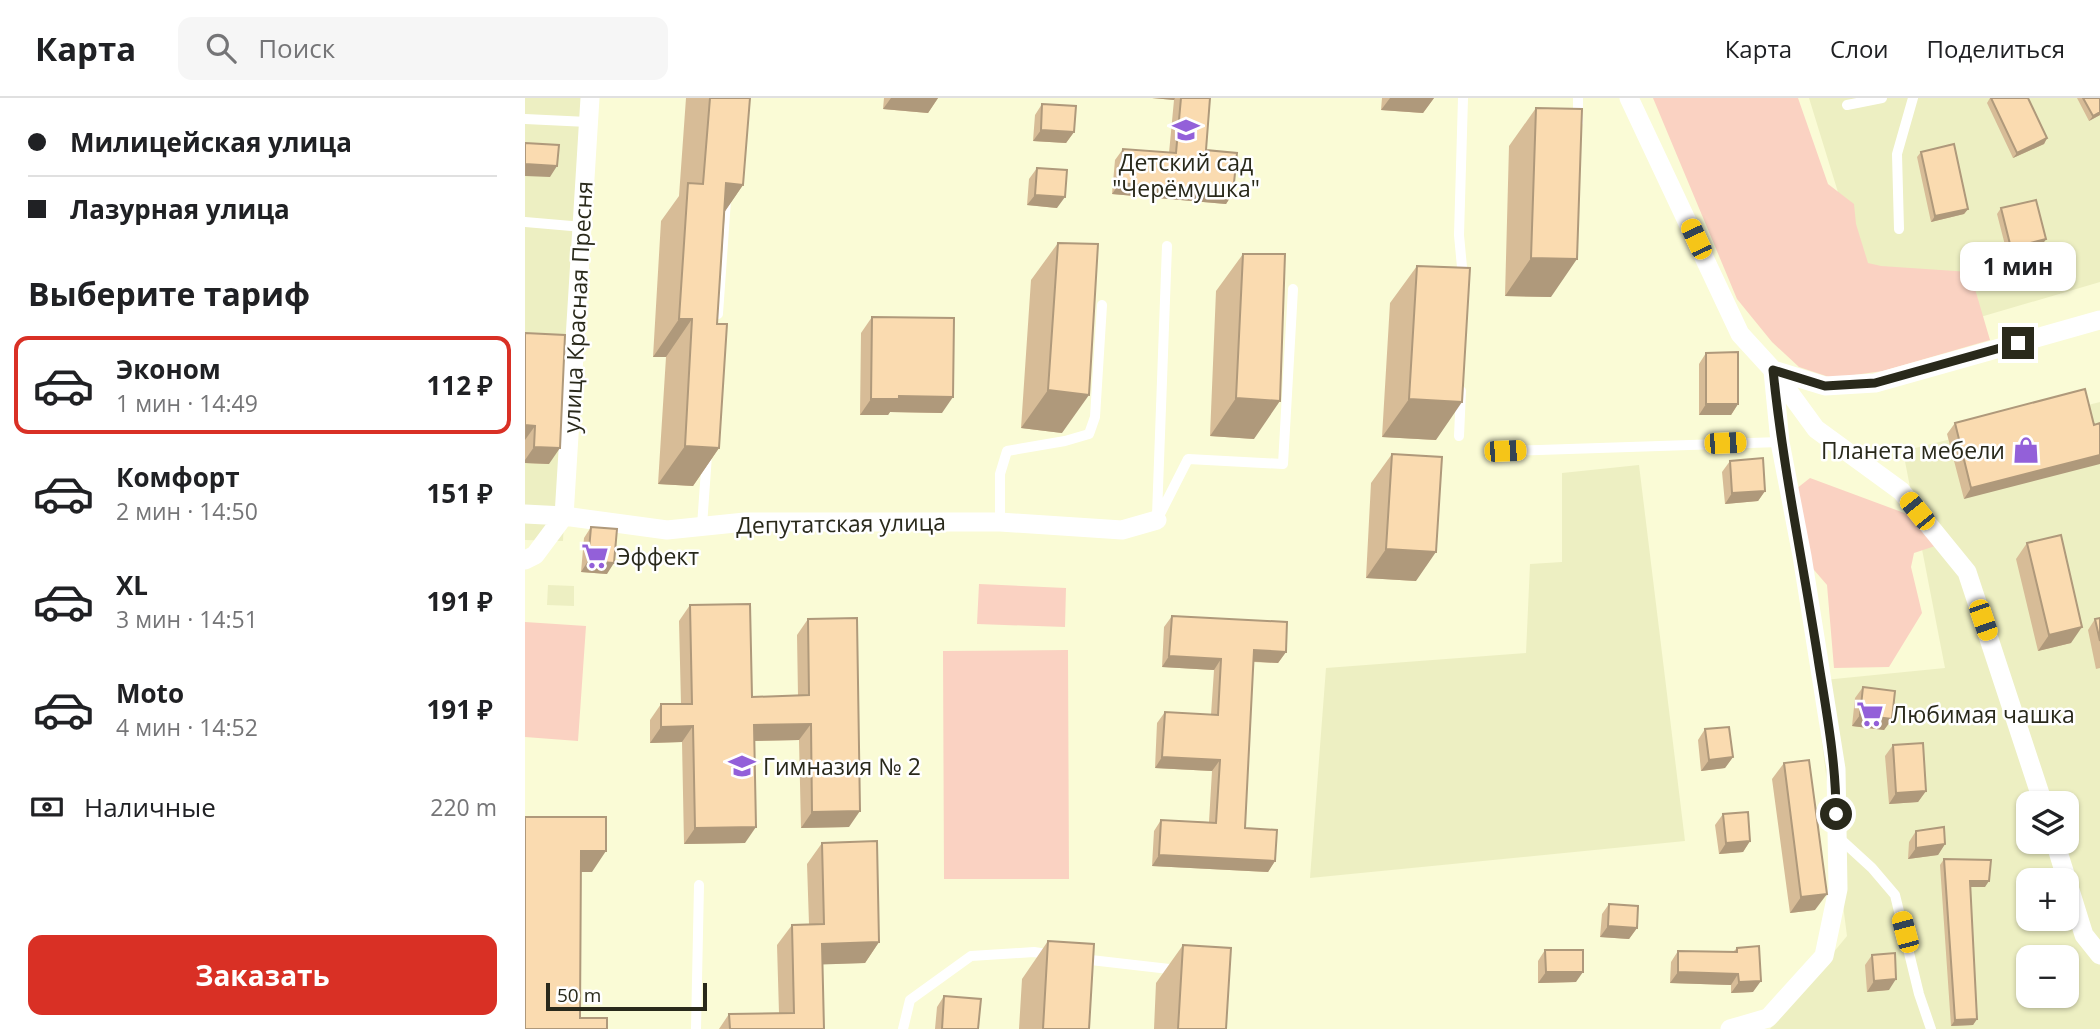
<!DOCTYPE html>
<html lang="ru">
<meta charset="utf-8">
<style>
body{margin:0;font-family:"Open Sans",sans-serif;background:#f6f6f6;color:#202124;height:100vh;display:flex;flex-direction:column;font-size:26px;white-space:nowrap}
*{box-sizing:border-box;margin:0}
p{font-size:23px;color:#757577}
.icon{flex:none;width:38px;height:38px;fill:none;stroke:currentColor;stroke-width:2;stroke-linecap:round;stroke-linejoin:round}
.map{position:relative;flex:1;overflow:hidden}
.sheet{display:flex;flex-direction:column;background:#fff;width:525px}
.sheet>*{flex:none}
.top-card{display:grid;align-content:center;height:154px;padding:0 28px;background:#fff}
.fabs{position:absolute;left:1491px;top:693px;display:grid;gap:14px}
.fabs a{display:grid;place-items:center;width:63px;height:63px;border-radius:14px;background:#fff;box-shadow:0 2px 5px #0004;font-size:35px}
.scale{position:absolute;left:21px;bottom:18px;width:161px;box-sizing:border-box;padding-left:7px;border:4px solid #29291b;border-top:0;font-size:19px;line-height:24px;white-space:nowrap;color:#29291b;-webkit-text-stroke:5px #fff;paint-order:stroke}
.end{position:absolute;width:32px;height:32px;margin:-16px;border:9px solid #29291b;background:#fff;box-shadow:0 0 0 4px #fff}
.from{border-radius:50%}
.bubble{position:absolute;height:49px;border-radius:14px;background:#fff;box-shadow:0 2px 5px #0004;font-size:23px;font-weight:700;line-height:49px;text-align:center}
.car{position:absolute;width:21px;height:42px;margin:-21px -10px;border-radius:9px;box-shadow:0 0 5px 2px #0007;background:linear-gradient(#f5c518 24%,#345 0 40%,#f5c518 0 76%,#345 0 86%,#f5c518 0)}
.top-card b{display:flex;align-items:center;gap:24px;height:66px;font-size:26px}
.top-card b+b{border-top:2px solid #e0e0e0}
.top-card i{width:18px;height:18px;background:#202124}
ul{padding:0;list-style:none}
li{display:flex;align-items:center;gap:21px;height:98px;margin:0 14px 10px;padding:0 14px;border:4px solid transparent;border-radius:14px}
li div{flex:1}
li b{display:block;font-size:26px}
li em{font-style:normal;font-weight:700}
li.current{border-color:#d93025}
li>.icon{width:63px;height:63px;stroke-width:1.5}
h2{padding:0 28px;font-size:32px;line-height:84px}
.pay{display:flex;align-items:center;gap:18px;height:77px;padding:0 28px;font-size:26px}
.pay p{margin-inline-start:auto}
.primary-button{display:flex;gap:14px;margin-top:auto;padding:14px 28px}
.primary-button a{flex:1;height:80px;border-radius:14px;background:#d93025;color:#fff;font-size:28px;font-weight:700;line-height:80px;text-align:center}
header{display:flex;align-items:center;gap:42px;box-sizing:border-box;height:98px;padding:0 35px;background:#fff;border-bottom:2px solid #e0e0e0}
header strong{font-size:33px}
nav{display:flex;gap:38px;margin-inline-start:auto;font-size:24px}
.search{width:490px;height:63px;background:#f6f6f6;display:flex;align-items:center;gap:18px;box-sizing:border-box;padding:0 24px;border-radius:14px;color:#757577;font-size:26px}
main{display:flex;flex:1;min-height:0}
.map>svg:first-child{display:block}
</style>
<header>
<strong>Карта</strong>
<div class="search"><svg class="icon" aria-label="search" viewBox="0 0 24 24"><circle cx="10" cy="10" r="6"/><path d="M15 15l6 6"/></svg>Поиск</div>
<nav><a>Карта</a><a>Слои</a><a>Поделиться</a></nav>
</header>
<main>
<section class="sheet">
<div class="top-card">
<b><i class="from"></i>Милицейская улица</b>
<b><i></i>Лазурная улица</b>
</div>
<h2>Выберите тариф</h2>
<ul>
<li class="current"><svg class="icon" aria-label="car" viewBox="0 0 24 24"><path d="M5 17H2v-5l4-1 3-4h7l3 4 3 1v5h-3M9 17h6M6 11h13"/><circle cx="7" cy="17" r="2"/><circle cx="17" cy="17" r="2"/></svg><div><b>Эконом</b><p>1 мин · 14:49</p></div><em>112 ₽</em></li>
<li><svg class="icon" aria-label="car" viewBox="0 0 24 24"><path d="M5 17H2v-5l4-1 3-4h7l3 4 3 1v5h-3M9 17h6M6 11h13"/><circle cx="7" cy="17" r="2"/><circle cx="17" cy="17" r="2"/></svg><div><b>Комфорт</b><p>2 мин · 14:50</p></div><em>151 ₽</em></li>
<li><svg class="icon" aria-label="car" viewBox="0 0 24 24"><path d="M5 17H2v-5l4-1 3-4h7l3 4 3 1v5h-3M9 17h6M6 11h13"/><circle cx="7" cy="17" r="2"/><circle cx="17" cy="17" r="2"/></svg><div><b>XL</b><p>3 мин · 14:51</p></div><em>191 ₽</em></li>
<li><svg class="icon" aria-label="car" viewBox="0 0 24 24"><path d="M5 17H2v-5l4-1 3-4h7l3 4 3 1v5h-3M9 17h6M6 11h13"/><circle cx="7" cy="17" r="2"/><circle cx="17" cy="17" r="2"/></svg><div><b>Moto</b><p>4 мин · 14:52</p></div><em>191 ₽</em></li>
</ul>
<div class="pay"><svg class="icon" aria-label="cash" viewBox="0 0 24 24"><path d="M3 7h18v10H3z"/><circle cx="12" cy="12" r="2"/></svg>Наличные<p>220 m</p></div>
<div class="primary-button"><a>Заказать</a></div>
</section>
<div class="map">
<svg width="1575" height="931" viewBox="0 0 1575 931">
<rect width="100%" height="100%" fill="#fafbd6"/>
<path fill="#edefc2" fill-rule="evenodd" d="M0,0H60L38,443L0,442Z
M1284,0H1575V184L1360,247Z
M1575,304V931H1245L1322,838L1289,583L1420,570L1378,353ZM1503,705H1542V744H1503ZM1503,782H1542V821H1503ZM1503,859H1542V898H1503Z
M1114,367L1160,743L785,780L801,570L1001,555L1005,466L1037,464V375Z
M23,487L49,488V508L22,507Z"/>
<path fill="#fad2c2" d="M1128,0H1273L1303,86L1329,106L1331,126L1343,165L1356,168L1445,174L1465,242L1358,273L1307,280L1274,269L1247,244L1212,201Z
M1285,380L1382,416L1410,448L1389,455L1386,469L1397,515L1364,569L1309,570L1302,487L1277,458L1271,391Z
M454,486L541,490L540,529L452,526Z
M0,524L61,528L53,643L0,639Z
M543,552L544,781H419L418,553Z"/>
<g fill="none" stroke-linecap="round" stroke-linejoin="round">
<path stroke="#fff" stroke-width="10" d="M1322,7L1357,0
M0,21L63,24
M1053,24V0
M0,124L58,129
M1374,131L1372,56L1388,0
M938,180L934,137L938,0
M193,216L201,102
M934,338L936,293
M980,353L1255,344
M632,417L642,148
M632,422L663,361L758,366L768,191
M475,424V376L482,353L540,343L564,336L570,319L577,207
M177,428L182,357
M1312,738L1347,770L1370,797L1394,896L1406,931
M557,861L653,872
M171,931L174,787
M378,931L385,902L446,858L509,854L528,857"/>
<path stroke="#fff" stroke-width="19" d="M1104,0L1215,236L1248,272L1291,331L1376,393L1442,474L1518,705
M1248,272L1300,288L1350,285L1575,222
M0,416L39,418L142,432L220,424H475L597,432L632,422
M0,462L10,457L39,418L65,0
M1530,744L1559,837L1575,857
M1205,931L1243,920L1299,858L1313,791L1311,671L1277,458L1255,344L1248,273"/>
</g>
<path fill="#d7bc97" d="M161,0H225L218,87L200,113L192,226L194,350L168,388L133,386L141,259H128L136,123L154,98Z
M359,0H413L403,15L358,11Z
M627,0H685L681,52L708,95L701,106L587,96L590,62L598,51L644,55L649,2Z
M857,0H909L898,15L856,12Z
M1465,0H1503L1522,40L1519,46L1488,60L1462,5Z
M1552,0H1575V17L1564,23Z
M517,6L549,34L541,45L508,43L510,17Z
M1011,10L1026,199L980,198L984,48Z
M1396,54L1443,111L1439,116L1406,124L1392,59Z
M512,70L532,110L502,107L504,81Z
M1476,110L1521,141L1517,147L1482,155L1472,116Z
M533,145L537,335L496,330L506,182Z
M718,156L729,341L685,338L691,193Z
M892,168L911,342L857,339L865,205Z
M347,219L417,315L365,314L363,317H335L336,235Z
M0,235L24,366L0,365Z
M1181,255L1213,306L1206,317H1174V266Z
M1430,325L1569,327L1439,401L1422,336Z
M867,356L891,483L841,480L846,385Z
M1205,363L1240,393L1233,403L1200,406L1197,374Z
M66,429L82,476L56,474L59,440Z
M1502,445L1546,545L1513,553L1491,461Z
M165,507L227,599L273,598L272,537L283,521L324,729L276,730L274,642L229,643L220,745L159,746L157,644L125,645V622L136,606H156L154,523Z
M647,518L761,554L753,565L728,564L720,730L750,763L743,774L627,768L629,733L636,722L684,724L687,673L630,670L632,625L640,614L686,617L689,572L637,569L639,529Z
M1575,520V570L1571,571L1563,532L1570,521Z
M1338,589L1367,621L1359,632L1327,628L1330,600Z
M1180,631L1208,659L1200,670L1176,673L1173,642Z
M1368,647L1401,693L1393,704L1364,706L1360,658Z
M1259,665L1290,812L1265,815L1247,681Z
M1198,716L1225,743L1218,754L1194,756L1190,727Z
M1391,733L1420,746L1413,757L1383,761L1384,744Z
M297,745L354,844L340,865L297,866L299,931H194L204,916L254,915L252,847L267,827L284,826L282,766Z
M1419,761L1460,789H1445L1452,921L1448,927L1426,928L1415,767Z
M1084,806L1112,830L1104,841L1075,839L1077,816Z
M523,843L564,931H494L497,881Z
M658,847L701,931H629L631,885Z
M1212,850L1228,894L1206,895V887L1145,885L1146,864L1153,853L1208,854Z
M1020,852L1051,884L1013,885V863Z
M1347,857L1364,892L1342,894L1340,867Z
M419,898L453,931H410L412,909Z"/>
<path fill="#af997b" d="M366,0H413L403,15L358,11Z
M627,0H650L649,2Z
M865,0H909L898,15L856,12Z
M1575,14V17L1564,23L1568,18Z
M516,32L549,34L541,45L508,43Z
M1522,40L1519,46L1488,60L1492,55Z
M0,66L32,68L25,79L0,78Z
M201,85L218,87L192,125Z
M595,85L708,95L701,106L587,96Z
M510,97L540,99L532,110L502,107Z
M1443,111L1439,116L1406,124L1410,118Z
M1521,141L1517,147L1482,155L1486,150Z
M1006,160L1052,161L1026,199L980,198Z
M154,221H167L141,259H128Z
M523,292L564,297L537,335L496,330Z
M374,298L428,299L417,315L365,314L363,317H335L346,301Z
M711,300L755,303L729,341L685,338Z
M884,301L937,304L911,342L857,339Z
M1181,306H1213L1206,317H1174Z
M0,327L10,328L0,342Z
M160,348L194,350L168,388L133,386Z
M9,349L35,350L24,366L0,365V362Z
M1575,357V366L1439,401L1446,390Z
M1240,393L1233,403L1200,406L1207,395Z
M861,451L911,454L891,483L841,480Z
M63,463L89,465L82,476L56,474Z
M1557,529L1546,545L1513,553L1524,537Z
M729,552L761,554L753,565L721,563Z
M644,558L696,561L689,572L637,569Z
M1335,617L1367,621L1359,632L1327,628Z
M286,626L274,642L218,643L229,627Z
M168,628L157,644L125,645L136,629Z
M637,659L695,662L687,673L630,670Z
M1208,659L1200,670L1176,673L1184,662Z
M1401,693L1393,704L1364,706L1371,695Z
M335,713L324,729L276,730L287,714Z
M231,729L220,745L159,746L170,730Z
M1225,743L1218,754L1194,756L1201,745Z
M1420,746L1413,757L1383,761L1391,750Z
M56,753H81L67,774H42Z
M634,757L750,763L743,774L627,768Z
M1445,783H1464L1460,789H1440Z
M1302,796L1290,812L1265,815L1276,799Z
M1083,828L1112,830L1104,841L1075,839Z
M354,844L340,865L282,867L297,846Z
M1021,874H1058L1051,884L1013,885Z
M1153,874L1213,876L1206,887L1145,885Z
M1371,881L1364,892L1342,894L1349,883Z
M1236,883L1228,894L1206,895L1214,884Z
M1452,921L1448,927L1426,928L1430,922Z"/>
<path fill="#fadbb0" stroke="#af997b" stroke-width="2" d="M185,0H225L218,87L201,85L192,226H202L194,350L160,348L167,221H154L163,85L178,86Z
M656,0H685L681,52L712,55L708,95L595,85L598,51L651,55Z
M1466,0H1503L1522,40L1492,55Z
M1558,0H1575V14L1568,18Z
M517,6L551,8L549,34L516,32Z
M1011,10L1057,11L1052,161L1006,160Z
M0,45L34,47L32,68L0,66Z
M1429,46L1443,111L1410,118L1396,54Z
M512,70L542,72L540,99L510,97Z
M1511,102L1521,141L1486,150L1476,110Z
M533,145L573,146L564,297L523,292Z
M718,156H760L755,303L711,300Z
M892,168L945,170L937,304L884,301Z
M347,219L429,220L428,299L374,298V301H346Z
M0,235L40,237L35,350L9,349L10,328L0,327Z
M1213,254V306H1181V255Z
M1560,291L1569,327L1575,325V357L1446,390L1430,325Z
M867,356L917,359L911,454L861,451Z
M1238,360L1240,393L1207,395L1205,363Z
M66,429L92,431L89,465L63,463Z
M1536,437L1557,529L1524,537L1502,445Z
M225,506L227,599L284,597L283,521L332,520L335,713L287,714L286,626L229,627L231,729L170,730L168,628L136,629V606H167L165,507Z
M647,518L762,524L761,554L729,552L720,730L752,732L750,763L634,757L636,722L691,725L695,662L637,659L640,614L693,617L696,561L644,558Z
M1575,520V543L1570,521Z
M1338,589L1370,593L1367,621L1335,617Z
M1204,629L1208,659L1184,662L1180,631Z
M1398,645L1401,693L1371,695L1368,647Z
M1284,662L1302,796L1276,799L1259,665Z
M1223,714L1225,743L1201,745L1198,716Z
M0,719H81V753H56L55,920H82V931H0Z
M1419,729L1420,746L1391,750V733Z
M352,743L354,844L297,846L299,931H205L204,916L269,915L267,827L299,826L297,745Z
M1419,761L1466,762L1464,783H1445L1452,921L1430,922Z
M1084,806L1113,808L1112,830L1083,828Z
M523,843L569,846L564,931H518Z
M658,847L706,850L701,931H653Z
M1234,848L1236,883L1214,884L1213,876L1153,874V853L1212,854V850Z
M1020,852H1058V874H1021Z
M1370,855L1371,881L1349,883L1347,857Z
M419,898L456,901L453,931H417Z"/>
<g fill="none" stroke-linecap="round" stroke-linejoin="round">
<path stroke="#29291b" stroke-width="9" d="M1311,716C1311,665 1302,617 1294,567C1279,469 1258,371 1248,272L1300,288L1350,285L1493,245"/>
</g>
<defs>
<symbol id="school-bare" viewBox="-9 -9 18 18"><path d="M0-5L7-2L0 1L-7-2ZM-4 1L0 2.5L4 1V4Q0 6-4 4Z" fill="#9360d9" stroke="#fff" stroke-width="2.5" paint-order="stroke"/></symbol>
<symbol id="shop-bare" viewBox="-9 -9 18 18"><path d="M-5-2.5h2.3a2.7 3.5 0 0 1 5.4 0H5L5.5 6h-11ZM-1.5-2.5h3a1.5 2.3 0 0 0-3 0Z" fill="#9360d9" stroke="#fff" stroke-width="2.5" paint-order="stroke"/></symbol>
<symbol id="supermarket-bare" viewBox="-9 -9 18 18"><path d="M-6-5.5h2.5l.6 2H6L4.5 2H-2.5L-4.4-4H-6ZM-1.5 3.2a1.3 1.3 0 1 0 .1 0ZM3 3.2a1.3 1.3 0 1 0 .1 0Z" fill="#9360d9" stroke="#fff" stroke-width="2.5" paint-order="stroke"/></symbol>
</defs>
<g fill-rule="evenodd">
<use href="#school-bare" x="642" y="13" width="38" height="38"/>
<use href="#shop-bare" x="1482" y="333" width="38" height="38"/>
<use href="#supermarket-bare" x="51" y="439" width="38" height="38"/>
<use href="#supermarket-bare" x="1326" y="597" width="38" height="38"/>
<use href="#school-bare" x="198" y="649" width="38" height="38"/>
</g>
<g text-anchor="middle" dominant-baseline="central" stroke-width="5" stroke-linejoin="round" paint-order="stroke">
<g font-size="23" fill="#29291b" stroke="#fff" text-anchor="start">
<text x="661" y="64" text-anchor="middle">Детский сад<tspan x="661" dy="26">"Черёмушка"</tspan></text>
<text x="1480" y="352" text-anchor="end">Планета мебели</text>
<text x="91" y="458">Эффект</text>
<text x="1366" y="616">Любимая чашка</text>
<text x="238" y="668">Гимназия № 2</text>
</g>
<g font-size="23" fill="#29291b" stroke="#fff">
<text transform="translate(52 209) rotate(-87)">улица Красная Пресня</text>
<text transform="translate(316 425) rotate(-1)">Депутатская улица</text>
</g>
</g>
</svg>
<div class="fabs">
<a><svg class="icon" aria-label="layers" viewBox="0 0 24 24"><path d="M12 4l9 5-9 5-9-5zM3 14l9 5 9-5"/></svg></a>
<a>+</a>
<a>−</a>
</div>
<div class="scale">50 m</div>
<i class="end from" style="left:1311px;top:716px"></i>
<i class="end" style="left:1493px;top:245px"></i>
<div class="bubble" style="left:1435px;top:144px;width:116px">1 мин</div>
<i class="car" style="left:1171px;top:141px;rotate:335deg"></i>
<i class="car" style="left:1200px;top:345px;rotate:88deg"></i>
<i class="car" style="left:980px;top:353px;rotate:88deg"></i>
<i class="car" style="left:1392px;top:413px;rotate:321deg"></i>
<i class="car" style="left:1458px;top:522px;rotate:161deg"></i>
<i class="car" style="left:1380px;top:834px;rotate:345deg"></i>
</div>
</main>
